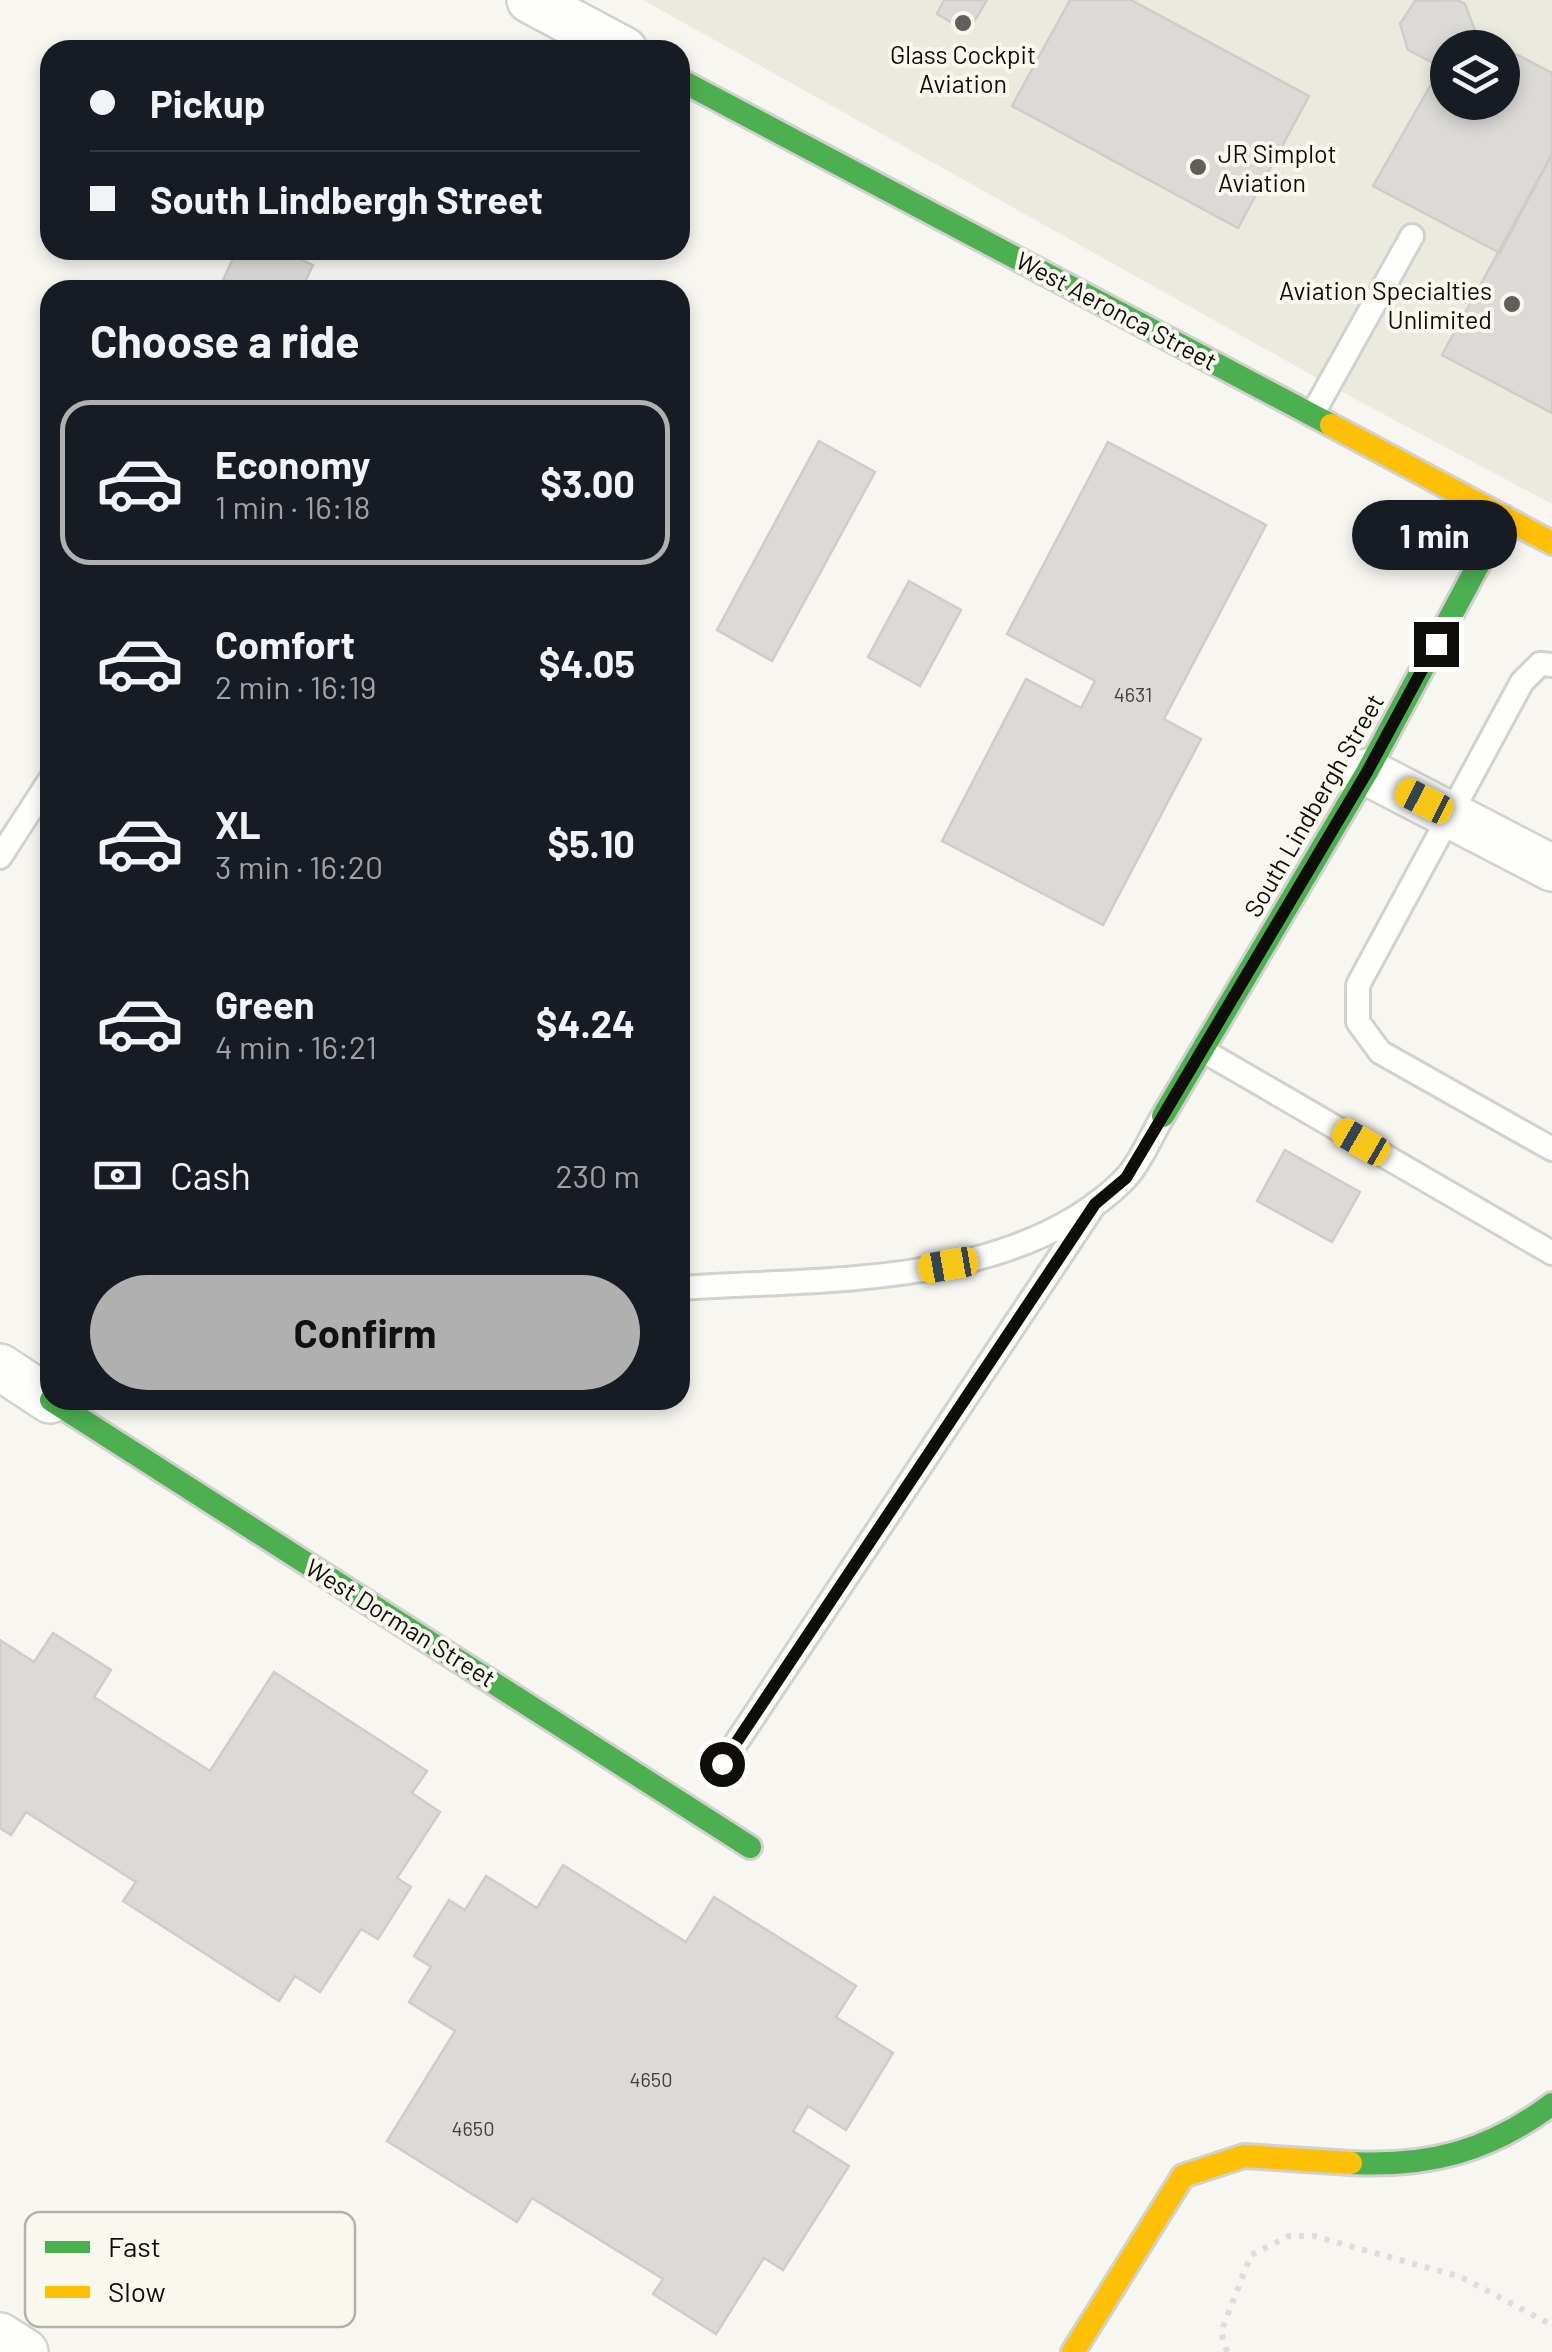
<!DOCTYPE html>
<meta charset="utf-8">
<style>
body{margin:0;font-family:Barlow,sans-serif;background:#20242c;color:#f1f3f6;height:100vh;display:flex;flex-direction:column;font-size:38px;white-space:nowrap}
*{box-sizing:border-box;margin:0}
p{font-size:32px;color:#9ea1a6}
.icon{flex:none;width:55px;height:55px;fill:none;stroke:currentColor;stroke-width:2;stroke-linecap:round;stroke-linejoin:round}
.map{position:relative;flex:1;overflow:hidden}
.drawer{position:absolute;left:40px;top:280px;width:650px;height:1130px;display:flex;flex-direction:column;background:#171b24;border-radius:30px;box-shadow:0 5px 15px #0003}
.drawer>*{flex:none}
.hud{position:absolute;left:40px;top:40px;width:650px;height:220px;border-radius:30px;box-shadow:0 5px 15px #0003;display:grid;align-content:center;height:220px;padding:0 50px;background:#171b24}
.tools{position:absolute;left:1430px;top:30px;display:grid;gap:20px}
.tools a{display:grid;place-items:center;width:90px;height:90px;border-radius:50%;background:#171b24;box-shadow:0 5px 15px #0003;font-size:50px}
.end{position:absolute;width:45px;height:45px;margin:-22px;border:12px solid #0e0d0a;background:#fff;box-shadow:0 0 0 5px #fff}
.from{border-radius:50%}
.bubble{position:absolute;height:70px;border-radius:35px;background:#171b24;box-shadow:0 5px 15px #0003;font-size:32px;font-weight:700;line-height:70px;text-align:center}
.car{position:absolute;width:30px;height:60px;margin:-30px -15px;border-radius:12px;box-shadow:0 0 8px 2px #0007;background:linear-gradient(#f5c518 24%,#345 0 40%,#f5c518 0 76%,#345 0 86%,#f5c518 0)}
.hud b{display:flex;align-items:center;gap:35px;height:95px;font-size:38px}
.hud b+b{border-top:2px solid #363941}
.hud i{width:25px;height:25px;background:#f1f3f6}
ul{padding:0;list-style:none}
li{display:flex;align-items:center;gap:30px;height:165px;margin:0 20px 15px;padding:0 30px;border:5px solid transparent;border-radius:30px}
li div{flex:1}
li b{display:block;font-size:38px}
li em{font-style:normal;font-weight:700}
li.current{border-color:#b0b0b0}
li>.icon{width:90px;height:90px;stroke-width:1.5}
h2{padding:0 50px;font-size:45px;line-height:120px}
.pay{display:flex;align-items:center;gap:25px;height:110px;padding:0 50px;font-size:38px}
.pay p{margin-inline-start:auto}
.cta{display:flex;gap:20px;margin-top:auto;padding:20px 50px}
.cta a{flex:1;height:115px;border-radius:60px;background:#b0b0b0;color:#111;font-size:40px;font-weight:700;line-height:115px;text-align:center}
.map>svg:first-child{display:block}
</style>
<div class="map">
<svg width="1552" height="2352" viewBox="0 0 1552 2352">
<rect width="100%" height="100%" fill="#f7f6f1"/>
<path fill="#ebeadf" fill-rule="evenodd" d="M643,0H1552V504L1342,392ZM1448,48H1502V102H1448Z"/>
<path fill="#dbdad6" stroke="#cecdc9" stroke-width="2.5" d="M944,0H987L968,32L937,14Z
M1070,0H1131L1309,96L1238,228L1012,106Z
M1457,0L1465,4L1476,33L1469,48H1448V64L1441,67L1408,50L1400,24L1415,1Z
M1476,33L1552,73V154L1500,253L1373,186L1441,67L1448,64V102H1502V48H1469Z
M1552,154V413L1442,355Z
M237,250H282L313,265L301,290H245L223,280Z
M819,441L875,472L772,661L717,630Z
M1108,442L1266,525L1164,719L1201,739L1103,925L942,841L1026,679L1081,708L1095,681L1007,634Z
M909,581L961,610L920,686L868,657Z
M1285,1150L1360,1192L1332,1242L1257,1201Z
M53,1633L111,1670L94,1697L210,1771L274,1672L427,1771L412,1793L440,1812L397,1878L411,1887L378,1939L361,1929L320,1992L295,1976L279,2001L123,1901L136,1882L26,1812L11,1835L0,1828V1640L34,1662Z
M563,1865L686,1942L714,1897L856,1986L836,2017L893,2053L846,2130L808,2106L793,2131L849,2166L783,2270L764,2258L716,2334L653,2294L663,2279L532,2198L517,2222L387,2141L455,2031L409,2002L431,1967L414,1956L449,1900L465,1910L486,1876L537,1908Z"/>
<g fill="none" stroke-linecap="round" stroke-linejoin="round">
<defs>
<path id="lane" d="M1312,415L1412,236
M1552,665L1540,664L1522,682L1358,985V1022L1380,1052L1552,1149
M0,857L50,780
M1202,1050L1552,1253
M680,1288C824,1278 1012,1289 1123,1181C1140,1164 1151,1136 1163,1116
M722,1764L1095,1204"/>
<path id="street" d="M530,0L624,50
M1367,772L1552,868
M0,1367L50,1400
M0,2336L25,2352"/>
<path id="fast" d="M680,80L1331,425
M1163,1116L1367,772L1504,517
M51,1400L750,1847
M1351,2163C1429,2167 1490,2151 1552,2104"/>
<path id="slow" d="M1331,425L1552,543
M1073,2352L1183,2176L1244,2156L1351,2163"/>
</defs>
<use href="#lane" stroke="#d1d1cd" stroke-width="28"/>
<use href="#street" stroke="#d1d1cd" stroke-width="50"/>
<use href="#fast" stroke="#d1d1cd" stroke-width="28"/>
<use href="#slow" stroke="#d1d1cd" stroke-width="28"/>
<path stroke="#dedddc" stroke-width="6" stroke-dasharray="5 8" stroke-linecap="butt" d="M1227,2352L1221,2332L1251,2255L1289,2236H1314L1461,2277L1552,2325"/>
<use href="#lane" stroke="#fefefd" stroke-width="22"/>
<use href="#street" stroke="#fefefd" stroke-width="45"/>
<use href="#fast" stroke="#4caf50" stroke-width="22"/>
<use href="#slow" stroke="#ffc107" stroke-width="22"/>
</g>
<g fill="none" stroke-linecap="round" stroke-linejoin="round">
<path stroke="#0e0d0a" stroke-width="12" d="M722,1764L1095,1204L1126,1178L1367,772L1436,644"/>
</g>
<g fill="#605f5b" stroke="#f9f8ef" stroke-width="4">
<circle cx="963" cy="23" r="10"/>
<circle cx="1198" cy="167" r="10"/>
<circle cx="1512" cy="304" r="10"/>
</g>
<g text-anchor="middle" dominant-baseline="central" stroke-width="8" stroke-linejoin="round" paint-order="stroke">
<g font-size="20" fill="#41403d">
<text x="1133" y="694">4631</text>
<text x="651" y="2079">4650</text>
<text x="473" y="2128">4650</text>
</g>
<g font-size="25" fill="#0e0d0a" stroke="#f9f8ef">
<text x="963" y="54">Glass Cockpit<tspan x="963" dy="29">Aviation</tspan></text>
<text x="1218" y="153" text-anchor="start">JR Simplot<tspan x="1218" dy="29">Aviation</tspan></text>
<text x="1492" y="290" text-anchor="end">Aviation Specialties<tspan x="1492" dy="29">Unlimited</tspan></text>
</g>
<g font-size="25" fill="#0e0d0a" stroke="#f9f8ef">
<text transform="translate(1117 310) rotate(28)">West Aeronca Street</text>
<text transform="translate(1313 805) rotate(-60)">South Lindbergh Street</text>
<text transform="translate(401 1622) rotate(32)">West Dorman Street</text>
</g>
</g>
<rect x="25" y="2212" width="330" height="115" rx="15" fill="#f9f8ef" stroke="#b2b2aa" stroke-width="2.5"/>
<rect x="45" y="2241" width="45" height="12" fill="#4caf50"/>
<rect x="45" y="2286" width="45" height="12" fill="#ffc107"/>
<g font-size="28" fill="#0e0d0a">
<text x="108" y="2257">Fast</text>
<text x="108" y="2302">Slow</text>
</g>
</svg>
<div class="tools">
<a><svg class="icon" aria-label="layers" viewBox="0 0 24 24"><path d="M12 4l9 5-9 5-9-5zM3 14l9 5 9-5"/></svg></a>
</div>
<i class="end from" style="left:722px;top:1764px"></i>
<i class="end" style="left:1436px;top:644px"></i>
<div class="bubble" style="left:1352px;top:500px;width:165px">1 min</div>
<i class="car" style="left:1424px;top:801px;rotate:297deg"></i>
<i class="car" style="left:1361px;top:1142px;rotate:300deg"></i>
<i class="car" style="left:948px;top:1265px;rotate:260deg"></i>
<div class="hud">
<b><i class="from"></i>Pickup</b>
<b><i></i>South Lindbergh Street</b>
</div>
<section class="drawer">
<h2>Choose a ride</h2>
<ul>
<li class="current"><svg class="icon" aria-label="car" viewBox="0 0 24 24"><path d="M5 17H2v-5l4-1 3-4h7l3 4 3 1v5h-3M9 17h6M6 11h13"/><circle cx="7" cy="17" r="2"/><circle cx="17" cy="17" r="2"/></svg><div><b>Economy</b><p>1 min · 16:18</p></div><em>$3.00</em></li>
<li><svg class="icon" aria-label="car" viewBox="0 0 24 24"><path d="M5 17H2v-5l4-1 3-4h7l3 4 3 1v5h-3M9 17h6M6 11h13"/><circle cx="7" cy="17" r="2"/><circle cx="17" cy="17" r="2"/></svg><div><b>Comfort</b><p>2 min · 16:19</p></div><em>$4.05</em></li>
<li><svg class="icon" aria-label="car" viewBox="0 0 24 24"><path d="M5 17H2v-5l4-1 3-4h7l3 4 3 1v5h-3M9 17h6M6 11h13"/><circle cx="7" cy="17" r="2"/><circle cx="17" cy="17" r="2"/></svg><div><b>XL</b><p>3 min · 16:20</p></div><em>$5.10</em></li>
<li><svg class="icon" aria-label="car" viewBox="0 0 24 24"><path d="M5 17H2v-5l4-1 3-4h7l3 4 3 1v5h-3M9 17h6M6 11h13"/><circle cx="7" cy="17" r="2"/><circle cx="17" cy="17" r="2"/></svg><div><b>Green</b><p>4 min · 16:21</p></div><em>$4.24</em></li>
</ul>
<div class="pay"><svg class="icon" aria-label="cash" viewBox="0 0 24 24"><path d="M3 7h18v10H3z"/><circle cx="12" cy="12" r="2"/></svg>Cash<p>230 m</p></div>
<div class="cta"><a>Confirm</a></div>
</section>
</div>
